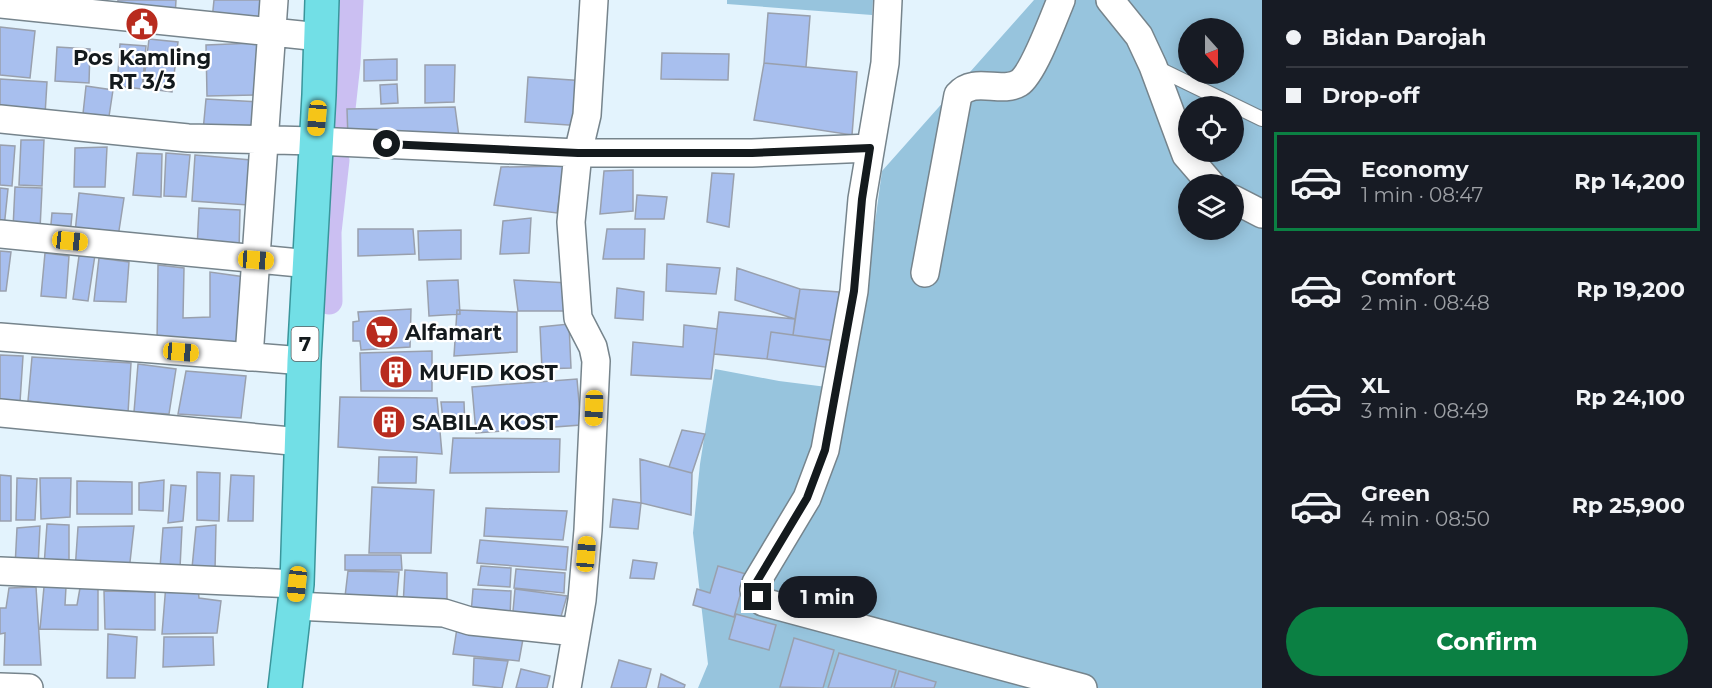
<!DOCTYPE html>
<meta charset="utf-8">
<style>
body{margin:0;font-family:Montserrat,sans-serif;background:#242831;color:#f1f3f6;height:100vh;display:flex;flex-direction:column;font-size:22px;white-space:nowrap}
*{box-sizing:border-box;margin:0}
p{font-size:20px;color:#9ea1a6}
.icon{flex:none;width:33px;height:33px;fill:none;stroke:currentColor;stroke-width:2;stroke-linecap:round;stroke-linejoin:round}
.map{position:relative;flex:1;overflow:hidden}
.panel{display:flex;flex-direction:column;background:#171b24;width:450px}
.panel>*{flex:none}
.top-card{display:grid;align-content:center;height:132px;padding:0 24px;background:#171b24}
.needle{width:39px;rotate:159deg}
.tools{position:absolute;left:1178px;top:18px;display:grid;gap:12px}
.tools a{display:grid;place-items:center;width:66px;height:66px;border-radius:50%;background:#171b24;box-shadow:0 3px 15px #0003;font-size:30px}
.end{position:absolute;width:27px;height:27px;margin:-14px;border:8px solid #141a1d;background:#fff;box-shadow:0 0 0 3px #fff}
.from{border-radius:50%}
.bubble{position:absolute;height:42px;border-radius:21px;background:#171b24;box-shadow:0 3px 15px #0003;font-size:20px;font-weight:700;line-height:42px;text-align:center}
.car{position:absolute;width:18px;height:36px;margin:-18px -9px;border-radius:8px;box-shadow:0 0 4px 2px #0007;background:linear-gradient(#f5c518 24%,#345 0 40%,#f5c518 0 76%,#345 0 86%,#f5c518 0)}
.top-card b{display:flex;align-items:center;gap:21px;height:57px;font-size:22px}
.top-card b+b{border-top:2px solid #363941}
.top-card i{width:15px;height:15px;background:#f1f3f6}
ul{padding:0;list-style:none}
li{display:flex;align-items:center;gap:18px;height:99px;margin:0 12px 9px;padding:0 12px;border:3px solid transparent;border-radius:0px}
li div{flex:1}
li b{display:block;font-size:22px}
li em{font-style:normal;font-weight:700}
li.selected{border-color:#0b8043}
li>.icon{width:54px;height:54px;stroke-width:1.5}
.primary-button{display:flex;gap:12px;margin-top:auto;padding:12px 24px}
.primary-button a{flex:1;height:69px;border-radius:36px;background:#0b8043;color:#fff;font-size:24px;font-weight:700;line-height:69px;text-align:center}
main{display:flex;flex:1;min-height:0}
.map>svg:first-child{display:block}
</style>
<main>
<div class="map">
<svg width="1262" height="688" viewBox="0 0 1262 688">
<rect width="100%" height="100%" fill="#e3f3fd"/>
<path fill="#97c4dd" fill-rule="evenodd" d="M727,0H873L872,15L727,4Z
M1034,0H1262V688H698L708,664L693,533L700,464L715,369L779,381L843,389L857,356L882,171ZM1188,28H1233V74H1188ZM1188,106H1233V152H1188ZM1188,184H1233V230H1188Z"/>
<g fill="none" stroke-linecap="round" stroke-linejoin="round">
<path stroke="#cbbff2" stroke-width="27" d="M340,127L347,63L350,0
M329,301L328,232L336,160"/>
</g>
<path fill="#a8bfee" stroke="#99a0ad" stroke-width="1.5" d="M118,0H176L175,17L116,15Z
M214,0H263L260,24L212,20Z
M768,13L810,16L806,67L764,63Z
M0,27L35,31L30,78L0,75Z
M149,39L178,42L172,92L143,88Z
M259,43L260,95L207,96L206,45Z
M120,44L146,46L142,89L117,86Z
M57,47L90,49L89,83L55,81Z
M662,53L729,54L728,80L661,79Z
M397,59V80L364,81V60Z
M764,63L857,72L852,135L754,120Z
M425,65H455L454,102L425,103Z
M528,77L586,81L583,126L525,122Z
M0,79L47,82L45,115L0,112Z
M397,84L398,103L381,104L380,85Z
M86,86L113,90L108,123H82Z
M206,99L260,102L258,135L203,131Z
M455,107L459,137L348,139L347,109Z
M21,140H44L42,186L19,185Z
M0,145L15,146L12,186L0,185Z
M107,147L105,187H74L75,148Z
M137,153L162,154L161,197L133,195Z
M166,153L190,155L186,197L164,196Z
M195,155L251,160L248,205L192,201Z
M564,166L557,213L494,205L501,167Z
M633,170V211L600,214L604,171Z
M712,173L734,174L729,227L707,222Z
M15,187L42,188L40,229L13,228Z
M0,188L8,189L4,228L0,227Z
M79,193L124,198L118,237L75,233Z
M637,195L667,197L664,219H635Z
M199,208L240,210L239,250L197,249Z
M52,213L72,214L70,236L50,235Z
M531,218L529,253L500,254L503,221Z
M358,229H413L415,254L358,256Z
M607,229H645L644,259H603Z
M461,230V259L419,260L418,231Z
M0,251L11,252L6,291H0Z
M45,253L69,256L66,298L41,296Z
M95,255L88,301L73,299L79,256Z
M99,258L129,262L126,302L94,301Z
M667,264L720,268L716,294L666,291Z
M158,265L184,268L183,318L210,317V272L245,277L241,347L157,345Z
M737,268L800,289L795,319L735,300Z
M458,280L460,314L429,316L427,281Z
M514,280L569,283L567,311H518Z
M617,288L644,292L643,320L615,318Z
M800,289L839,292L836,341L793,335Z
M411,309L410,347L361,350L360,341H353V322L359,321L358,312Z
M457,310L517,312V352L454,356Z
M719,312L795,319L793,335L771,332L767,359L714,354Z
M569,324L571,368L542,369L540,327Z
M684,325L717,329L711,379L631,375L633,342L683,347Z
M771,332L836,341L832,368L767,359Z
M432,351V391H361L360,353Z
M0,355L23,356L20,402L0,400Z
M32,357L131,363L128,413L28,401Z
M138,364L176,369L169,414L134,412Z
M186,371L246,376L241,418L178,414Z
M577,379L581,425L476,433L472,387Z
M340,397L437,398L442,454L338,447Z
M441,402H464L465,429H444Z
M682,430L705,434L692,473L669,467Z
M453,438L560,439L559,472L450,473Z
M379,457H417L416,483H378Z
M640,459L692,473L691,515L641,503Z
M197,472L220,473L219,521L197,520Z
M0,475L11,476V521H0Z
M231,475L254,476L253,521H228Z
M17,478L37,479L35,520H16Z
M40,478H71L70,517L41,519Z
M164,480L163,511L139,510V483Z
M77,481L132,482V514H77Z
M171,485L186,486L183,521L168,523Z
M372,487L434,490L431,553H369Z
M613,499L641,503L638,529L610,527Z
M486,508L567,511L563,540L484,536Z
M47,524L69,525V567L44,566Z
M216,525L215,570L192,568L196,527Z
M40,526L38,566L15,567L17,528Z
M134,526L129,571H75L78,527Z
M182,527L180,568H160L163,528Z
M480,540L568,547L566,570L477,563Z
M345,555H401L402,570H345Z
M633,560L657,563L654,579L630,578Z
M481,566L511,568L510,587L478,585Z
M718,566L746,574L734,617L693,605L697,589L710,593Z
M516,569L565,573L564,593L514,588Z
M405,570L447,573V607L403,606Z
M348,571L399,572L396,608L344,605Z
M166,584L198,588L199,598L221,601L217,633L162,634Z
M98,586V630L40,629L44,587H66L65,605H77L80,588Z
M36,587L41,665H4L5,633L0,634V608H6L9,588Z
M473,589L511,591L510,617L471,614Z
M515,589L567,596L558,627L512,622Z
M104,591L155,592V630L105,629Z
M736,614L776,625L769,650L729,639Z
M457,628L523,639L519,661L453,654Z
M108,634L137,637L135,678H107Z
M164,637H213L214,665L163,667Z
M794,638L834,650L823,688L780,687Z
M839,653L896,670L891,688H828Z
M474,658L508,661L502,688L473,685Z
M619,660L651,669L646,688H611Z
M521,669L550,676L547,688H516Z
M899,671L936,682L934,688H894Z
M661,674L685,685L684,688H658Z"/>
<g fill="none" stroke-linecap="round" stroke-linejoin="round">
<defs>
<path id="service" d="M1155,67L1262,119"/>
<path id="minor" d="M888,0L885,63L862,199L854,291L825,450L807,498L756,583L754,590L763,602L1083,688
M1110,0L1139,36L1153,66L1186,155L1211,184
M0,4L320,37
M0,119L188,138L315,141L578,153H752L870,148
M1233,199L1262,214
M0,234L310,264
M925,273L958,95C974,76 1001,94 1019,83C1033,74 1054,17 1061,0
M0,337L304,361
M249,357L274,0
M0,413L301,442
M0,571L297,584
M295,606L444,613L470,621L576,632
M0,687L29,688
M567,688L582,600L588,530L596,361L593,347L578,318L571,222L578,153L587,115L594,0"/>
<path id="trunk" d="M285,688L297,584L304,361L319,95L322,0"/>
</defs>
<use href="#service" stroke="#76848c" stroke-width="16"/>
<use href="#minor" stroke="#76848c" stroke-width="30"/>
<use href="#trunk" stroke="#3a959b" stroke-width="36"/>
<use href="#service" stroke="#fff" stroke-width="14"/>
<use href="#minor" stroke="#fff" stroke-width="27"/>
<use href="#trunk" stroke="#72dfe6" stroke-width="33"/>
</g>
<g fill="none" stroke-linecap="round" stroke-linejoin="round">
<path stroke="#141a1d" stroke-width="8" d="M387,144L578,153H752L870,148L862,199L854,291L825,450L807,498L756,583L754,590L758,597"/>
</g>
<defs>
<symbol id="civic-disc" viewBox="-11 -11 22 22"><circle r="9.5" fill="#b82b1e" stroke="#fff"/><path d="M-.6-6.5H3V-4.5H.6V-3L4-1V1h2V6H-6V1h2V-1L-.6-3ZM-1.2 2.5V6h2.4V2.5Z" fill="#fff"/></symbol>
<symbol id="supermarket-disc" viewBox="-11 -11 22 22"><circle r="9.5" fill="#b82b1e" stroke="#fff"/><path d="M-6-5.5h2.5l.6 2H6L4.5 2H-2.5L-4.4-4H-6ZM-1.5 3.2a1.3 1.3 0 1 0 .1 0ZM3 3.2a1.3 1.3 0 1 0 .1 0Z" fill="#fff"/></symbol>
<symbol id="building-disc" viewBox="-11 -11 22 22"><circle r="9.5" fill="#b82b1e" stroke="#fff"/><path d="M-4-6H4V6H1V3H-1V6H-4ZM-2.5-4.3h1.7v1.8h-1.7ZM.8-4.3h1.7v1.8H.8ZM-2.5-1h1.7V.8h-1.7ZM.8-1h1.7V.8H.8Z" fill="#fff"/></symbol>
</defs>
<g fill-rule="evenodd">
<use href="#civic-disc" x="123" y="5" width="38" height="38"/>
<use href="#supermarket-disc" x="363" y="313" width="38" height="38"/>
<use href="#building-disc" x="377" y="353" width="38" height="38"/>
<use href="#building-disc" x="370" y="403" width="38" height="38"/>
</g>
<g text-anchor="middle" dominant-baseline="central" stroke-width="4.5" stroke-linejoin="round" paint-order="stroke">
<rect fill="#fff" stroke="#5a5f61" stroke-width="1.5" x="291.5" y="327" width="27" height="34" rx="4.5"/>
<g font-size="20" font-weight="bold" fill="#141a1d">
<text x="305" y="344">7</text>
</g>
<g font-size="21" font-weight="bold" fill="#141a1d" stroke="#fff" text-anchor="start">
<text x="142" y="57" text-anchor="middle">Pos Kamling<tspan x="142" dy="24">RT 3/3</tspan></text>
<text x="405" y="332">Alfamart</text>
<text x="419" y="372">MUFID KOST</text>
<text x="412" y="422">SABILA KOST</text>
</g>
</g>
</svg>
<div class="tools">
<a><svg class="needle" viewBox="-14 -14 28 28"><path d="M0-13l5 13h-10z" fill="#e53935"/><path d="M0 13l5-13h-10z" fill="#9ea1a6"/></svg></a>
<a><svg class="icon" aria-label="locate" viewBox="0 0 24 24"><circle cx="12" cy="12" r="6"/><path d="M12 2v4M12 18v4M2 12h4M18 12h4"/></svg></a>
<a><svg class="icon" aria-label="layers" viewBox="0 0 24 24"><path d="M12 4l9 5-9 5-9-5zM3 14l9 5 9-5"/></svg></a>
</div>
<i class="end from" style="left:387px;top:144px"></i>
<i class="end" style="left:758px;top:597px"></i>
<div class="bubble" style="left:778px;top:576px;width:99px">1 min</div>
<i class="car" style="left:317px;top:118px;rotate:185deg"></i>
<i class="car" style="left:70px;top:241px;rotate:96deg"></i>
<i class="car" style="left:256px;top:260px;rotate:94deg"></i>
<i class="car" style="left:181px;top:352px;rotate:95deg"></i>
<i class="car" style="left:594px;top:408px;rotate:182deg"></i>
<i class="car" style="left:586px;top:554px;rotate:5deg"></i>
<i class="car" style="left:297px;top:584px;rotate:186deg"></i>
</div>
<section class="panel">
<div class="top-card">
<b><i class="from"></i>Bidan Darojah</b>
<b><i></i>Drop-off</b>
</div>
<ul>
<li class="selected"><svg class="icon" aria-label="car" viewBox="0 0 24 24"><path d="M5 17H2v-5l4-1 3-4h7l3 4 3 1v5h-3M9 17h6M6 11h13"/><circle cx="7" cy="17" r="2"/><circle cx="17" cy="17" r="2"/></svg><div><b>Economy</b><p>1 min · 08:47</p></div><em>Rp 14,200</em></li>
<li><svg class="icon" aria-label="car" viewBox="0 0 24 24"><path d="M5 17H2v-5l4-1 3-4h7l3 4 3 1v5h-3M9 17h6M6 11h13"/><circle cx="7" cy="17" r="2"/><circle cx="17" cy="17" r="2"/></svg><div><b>Comfort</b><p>2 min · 08:48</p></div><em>Rp 19,200</em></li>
<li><svg class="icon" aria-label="car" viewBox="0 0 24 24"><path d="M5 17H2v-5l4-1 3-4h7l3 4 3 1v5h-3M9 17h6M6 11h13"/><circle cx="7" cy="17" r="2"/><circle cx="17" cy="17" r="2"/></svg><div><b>XL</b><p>3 min · 08:49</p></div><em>Rp 24,100</em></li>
<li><svg class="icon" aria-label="car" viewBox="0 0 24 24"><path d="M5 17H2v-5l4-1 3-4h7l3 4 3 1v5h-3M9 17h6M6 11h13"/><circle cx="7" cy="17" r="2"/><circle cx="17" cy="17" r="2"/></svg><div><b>Green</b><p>4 min · 08:50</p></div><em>Rp 25,900</em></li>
</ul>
<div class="primary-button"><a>Confirm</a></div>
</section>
</main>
